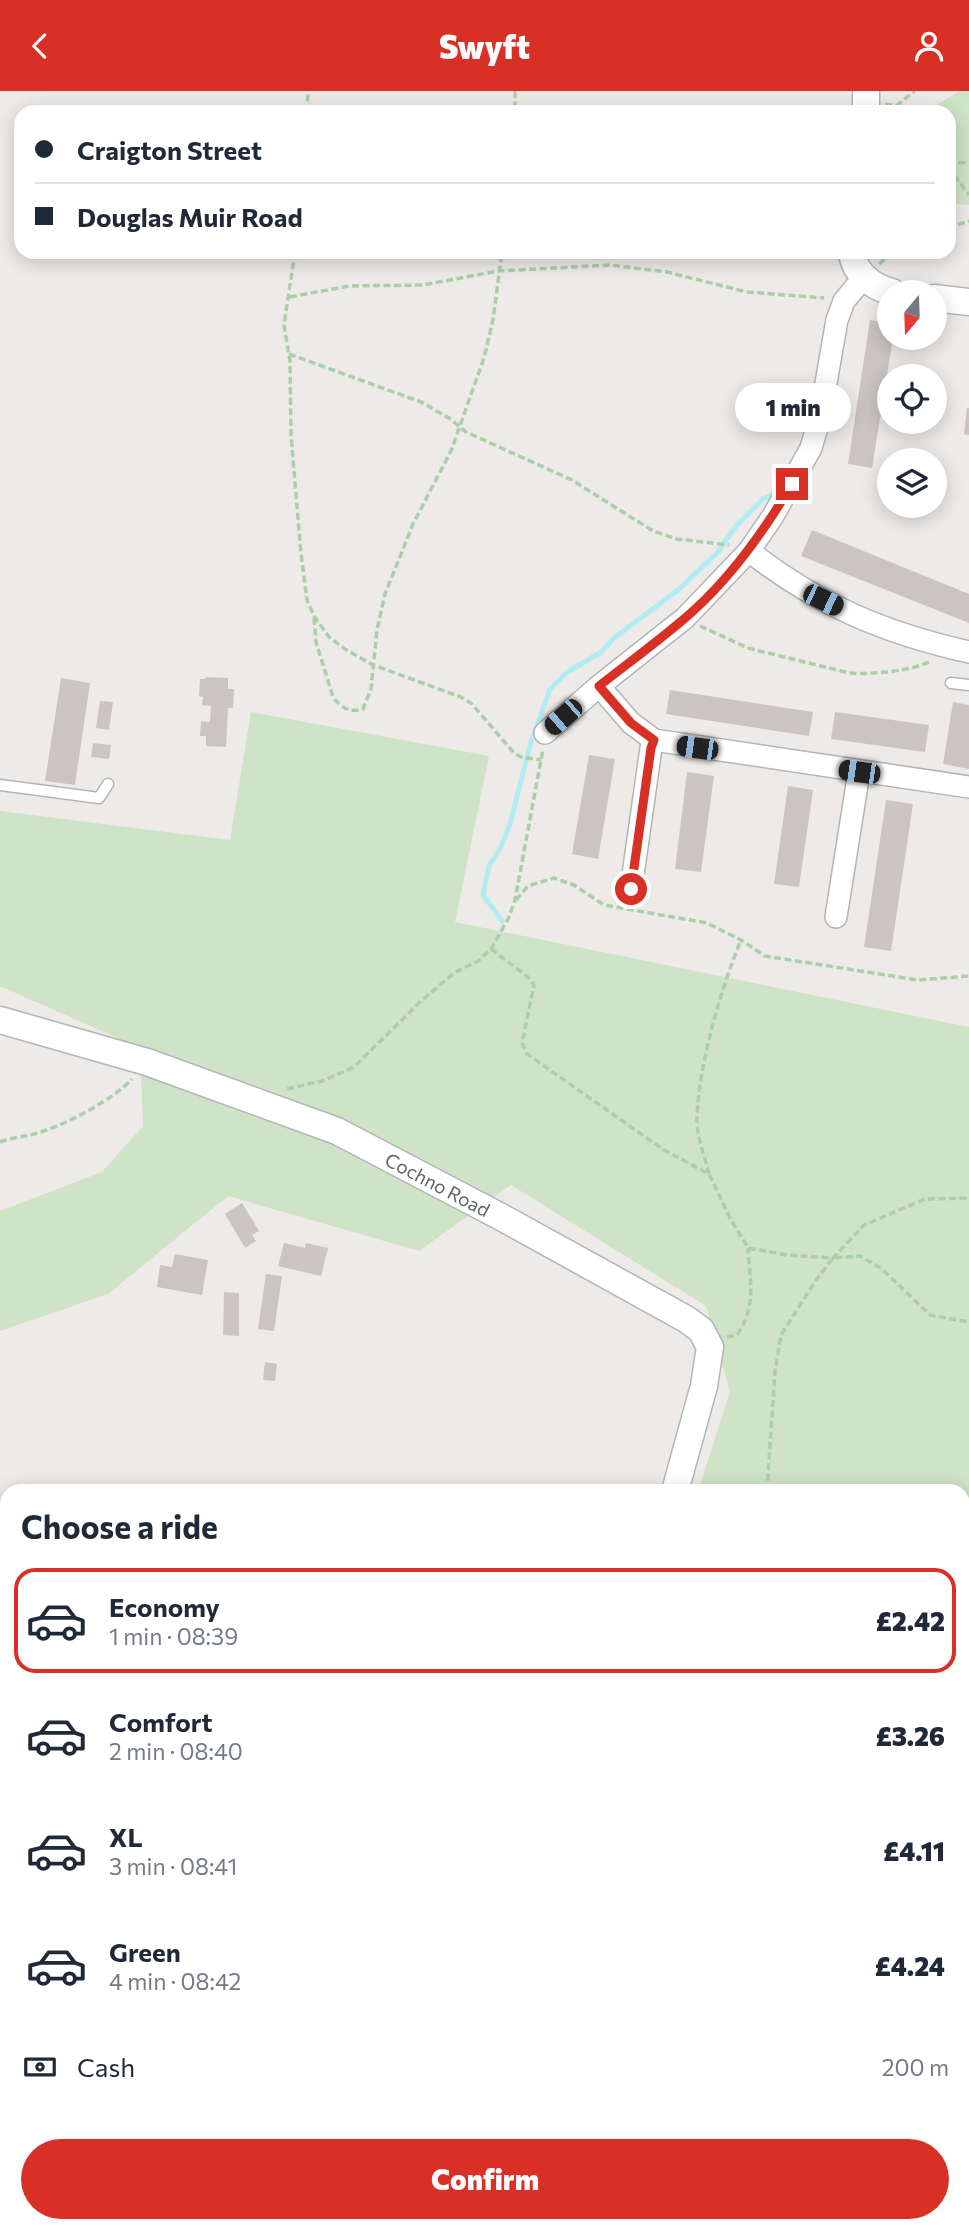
<!DOCTYPE html>
<meta charset="utf-8">
<style>
body{margin:0;font-family:Commissioner,sans-serif;background:#f2f2f3;color:#1f2937;height:100vh;display:flex;flex-direction:column;font-size:26px;white-space:nowrap}
*{box-sizing:border-box;margin:0}
p{font-size:23px;color:#747a83}
.icon{flex:none;width:38px;height:38px;fill:none;stroke:currentColor;stroke-width:2;stroke-linecap:round;stroke-linejoin:round}
.map{position:relative;flex:1;overflow:hidden}
.drawer{position:absolute;left:0px;top:1393px;width:970px;height:749px;display:flex;flex-direction:column;background:#fff;border-radius:21px 21px 0 0;box-shadow:0 4px 18px #0003}
.drawer>*{flex:none}
.hud{position:absolute;left:14px;top:14px;width:942px;height:154px;border-radius:21px;box-shadow:0 4px 18px #0003;display:grid;align-content:center;height:154px;padding:0 21px;background:#fff}
.needle{width:46px;rotate:199deg}
.controls{position:absolute;left:877px;top:189px;display:grid;gap:14px}
.controls a{display:grid;place-items:center;width:70px;height:70px;border-radius:50%;background:#fff;box-shadow:0 4px 18px #0003;font-size:35px}
.end{position:absolute;width:32px;height:32px;margin:-16px;border:9px solid #d93025;background:#fff;box-shadow:0 0 0 4px #fff}
.from{border-radius:50%}
.bubble{position:absolute;height:49px;border-radius:24px;background:#fff;box-shadow:0 4px 18px #0003;font-size:23px;font-weight:800;line-height:49px;text-align:center}
.car{position:absolute;width:21px;height:42px;margin:-21px -10px;border-radius:9px;box-shadow:0 0 5px 2px #0007;background:linear-gradient(#222 24%,#8ab4d8 0 40%,#222 0 76%,#8ab4d8 0 86%,#222 0)}
.hud b{display:flex;align-items:center;gap:24px;height:66px;font-size:26px}
.hud b+b{border-top:2px solid #e0e1e3}
.hud i{width:18px;height:18px;background:#1f2937}
ul{padding:0;list-style:none}
li{display:flex;align-items:center;gap:21px;height:105px;margin:0 14px 10px;padding:0 7px;border:4px solid transparent;border-radius:21px}
li div{flex:1}
li b{display:block;font-size:26px}
li em{font-style:normal;font-weight:800}
li.active{border-color:#d93025}
li>.icon{width:63px;height:63px;stroke-width:1.5}
h2{padding:0 21px;font-size:32px;line-height:84px}
.pay{display:flex;align-items:center;gap:18px;height:77px;padding:0 21px;font-size:26px}
.pay p{margin-inline-start:auto}
.cta{display:flex;gap:14px;margin-top:auto;padding:14px 21px}
.cta a{flex:1;height:80px;border-radius:42px;background:#d93025;color:#fff;font-size:28px;font-weight:800;line-height:80px;text-align:center}
header{display:flex;justify-content:space-between;align-items:center;height:91px;padding:0 21px;background:#d93025;color:#fff;font-size:32px;font-weight:800}
.map>svg:first-child{display:block}
</style>
<header><svg class="icon" aria-label="back" viewBox="0 0 24 24"><path d="M15 5l-7 7 7 7"/></svg>Swyft<svg class="icon" aria-label="person" viewBox="0 0 24 24"><circle cx="12" cy="8" r="4"/><path d="M4 21q1-7 8-7t8 7"/></svg></header>
<div class="map">
<svg width="969" height="2142" viewBox="0 0 969 2142">
<rect width="100%" height="100%" fill="#eeeae7"/>
<path fill="#cfe3c7" d="M959,0H969V114L949,112L948,21H925Z
M251,621L489,665L455,831L969,936V1602L962,1601V1400H698L730,1301L706,1215L511,1094L419,1160L228,1105L108,1203L0,1240V1120L102,1081L143,1035L140,957L0,895V720L230,749Z
M963,1971L969,1977V2142H689L680,2135H962Z
M212,2135H444L431,2142H191Z"/>
<g fill="none" stroke-linecap="round" stroke-linejoin="round">
<path stroke="#b1ecf4" stroke-width="5" d="M502,830L483,804L489,775L501,756L510,733L531,651L550,598L566,582L601,561L614,547L677,500L717,462L736,435L763,408L776,402
M962,2069L969,2073"/>
</g>
<path fill="#cac5c3" d="M870,229L889,232V247H893L872,377L848,373Z
M967,317H969V344L964,343Z
M812,439L969,503V532L801,465Z
M205,586L228,587V598H234L233,617H228L226,656L206,655V645H200L201,630L210,631L211,615L202,614L203,606L199,605L200,588H205Z
M61,587L90,592L75,694L45,690Z
M670,599L813,621L809,645L666,623Z
M100,610L113,611L109,639L96,637Z
M953,611L969,614V678L943,673Z
M835,621L929,634L925,661L831,648Z
M93,652L111,654L109,668L91,666Z
M589,664L615,668L598,768L572,763Z
M687,681L714,685L701,781L675,778Z
M788,695L813,699L799,796L774,793Z
M886,709L913,713L891,860L864,856Z
M242,1112L259,1140L252,1144L256,1150L245,1157L225,1123Z
M284,1152L305,1157L306,1152L328,1157L321,1185L278,1175Z
M175,1163L208,1169L202,1204L157,1196L160,1174L172,1176Z
M266,1183L282,1185L274,1240L258,1238Z
M224,1201L239,1202V1245L223,1244Z
M265,1271L277,1273L275,1290L263,1289Z
M969,1916V1963L962,1961V1932Z"/>
<g fill="none" stroke-linecap="round" stroke-linejoin="round">
<defs>
<path id="service" d="M951,592L969,594
M0,694L99,707L108,693
M962,1763L969,1754"/>
<path id="minor" d="M749,460C818,514 884,542 969,561
M599,595L631,632L654,649L969,696
M545,642L599,595L685,527L749,460L773,425L811,357L820,326L837,229L844,210L864,186
M631,798L651,657L654,649
M836,826L859,681"/>
<g id="tertiary">
<path d="M866,0V21"/>
<path d="M852,161C854,182 872,196 892,201"/>
<path d="M934,207L969,211"/>
<path id="s1" d="M0,929L147,971L337,1040L503,1127L686,1228L701,1239L710,1256L704,1295L675,1400"/>
<path d="M962,1886L969,1887"/>
</g>
</defs>
<use href="#service" stroke="#b2b5b7" stroke-width="13"/>
<use href="#minor" stroke="#b2b5b7" stroke-width="24"/>
<use href="#tertiary" stroke="#b2b5b7" stroke-width="29"/>
<path stroke="#aacfa9" stroke-width="3.5" stroke-dasharray="7 3.5" stroke-linecap="butt" d="M515,0V21
M885,13L896,15L901,21
M896,15L915,0
M307,21L308,0
M948,71L969,72
M948,76L969,104
M948,137L969,130
M295,161L284,234L290,270L291,344L301,463L307,509L314,525L329,546L345,558L373,574L461,606L472,613L514,662L521,666L541,669
M879,173L894,161
M290,206L349,195L423,194L498,180L610,174L667,181L747,201L824,207
M289,263L421,311L449,327L466,341L572,389L653,440L677,448L729,454
M314,527L316,551L333,606C341,617 350,622 363,618L371,598L377,539L385,503L413,433L451,360L484,267L493,229L502,161
M700,535L748,557L849,582C870,584 912,580 931,570
M516,809L528,795L554,787L574,794L604,814L707,832L741,849L765,865L918,889L969,885
M491,858L528,886L534,894L522,952L527,963L664,1059L709,1083L730,1127L748,1157L787,1164L833,1167L864,1134L925,1108L969,1107
M287,998L322,990L354,976L419,912L454,882L478,870L491,858L509,826L515,809L543,658
M0,1051C12,1046 25,1046 37,1042C64,1035 114,1008 132,988
M709,1083C705,1066 696,1044 697,1026C699,973 721,897 741,849
M727,1246L737,1244C757,1215 750,1191 748,1157
M767,1400L775,1281L781,1244L814,1192L833,1167L860,1165L881,1177L930,1224L969,1231
M962,1532H969
M661,2135L667,2142
M739,2135L751,2142"/>
<use href="#service" stroke="#fff" stroke-width="10"/>
<use href="#minor" stroke="#fff" stroke-width="21"/>
<use href="#tertiary" stroke="#fff" stroke-width="26"/>
</g>
<g fill="none" stroke-linecap="round" stroke-linejoin="round">
<path stroke="#d93025" stroke-width="9" d="M631,798L651,657L654,649L631,632L599,595C627,573 657,551 684,528C729,490 763,442 792,393"/>
</g>
<g text-anchor="middle" dominant-baseline="central" stroke-width="7" stroke-linejoin="round" paint-order="stroke">
<g font-size="19" fill="#5e6365" stroke="#fff">
<text stroke="none"><textPath href="#s1" startOffset="469">Cochno Road</textPath></text>
</g>
</g>
</svg>
<div class="controls">
<a><svg class="needle" viewBox="-14 -14 28 28"><path d="M0-13l5 13h-10z" fill="#e53935"/><path d="M0 13l5-13h-10z" fill="#747a83"/></svg></a>
<a><svg class="icon" aria-label="locate" viewBox="0 0 24 24"><circle cx="12" cy="12" r="6"/><path d="M12 2v4M12 18v4M2 12h4M18 12h4"/></svg></a>
<a><svg class="icon" aria-label="layers" viewBox="0 0 24 24"><path d="M12 4l9 5-9 5-9-5zM3 14l9 5 9-5"/></svg></a>
</div>
<i class="end from" style="left:631px;top:798px"></i>
<i class="end" style="left:792px;top:393px"></i>
<div class="bubble" style="left:735px;top:292px;width:116px">1 min</div>
<i class="car" style="left:823px;top:509px;rotate:116deg"></i>
<i class="car" style="left:563px;top:626px;rotate:229deg"></i>
<i class="car" style="left:697px;top:657px;rotate:278deg"></i>
<i class="car" style="left:859px;top:681px;rotate:278deg"></i>
<div class="hud">
<b><i class="from"></i>Craigton Street</b>
<b><i></i>Douglas Muir Road</b>
</div>
<section class="drawer">
<h2>Choose a ride</h2>
<ul>
<li class="active"><svg class="icon" aria-label="car" viewBox="0 0 24 24"><path d="M5 17H2v-5l4-1 3-4h7l3 4 3 1v5h-3M9 17h6M6 11h13"/><circle cx="7" cy="17" r="2"/><circle cx="17" cy="17" r="2"/></svg><div><b>Economy</b><p>1 min · 08:39</p></div><em>£2.42</em></li>
<li><svg class="icon" aria-label="car" viewBox="0 0 24 24"><path d="M5 17H2v-5l4-1 3-4h7l3 4 3 1v5h-3M9 17h6M6 11h13"/><circle cx="7" cy="17" r="2"/><circle cx="17" cy="17" r="2"/></svg><div><b>Comfort</b><p>2 min · 08:40</p></div><em>£3.26</em></li>
<li><svg class="icon" aria-label="car" viewBox="0 0 24 24"><path d="M5 17H2v-5l4-1 3-4h7l3 4 3 1v5h-3M9 17h6M6 11h13"/><circle cx="7" cy="17" r="2"/><circle cx="17" cy="17" r="2"/></svg><div><b>XL</b><p>3 min · 08:41</p></div><em>£4.11</em></li>
<li><svg class="icon" aria-label="car" viewBox="0 0 24 24"><path d="M5 17H2v-5l4-1 3-4h7l3 4 3 1v5h-3M9 17h6M6 11h13"/><circle cx="7" cy="17" r="2"/><circle cx="17" cy="17" r="2"/></svg><div><b>Green</b><p>4 min · 08:42</p></div><em>£4.24</em></li>
</ul>
<div class="pay"><svg class="icon" aria-label="cash" viewBox="0 0 24 24"><path d="M3 7h18v10H3z"/><circle cx="12" cy="12" r="2"/></svg>Cash<p>200 m</p></div>
<div class="cta"><a>Confirm</a></div>
</section>
</div>
